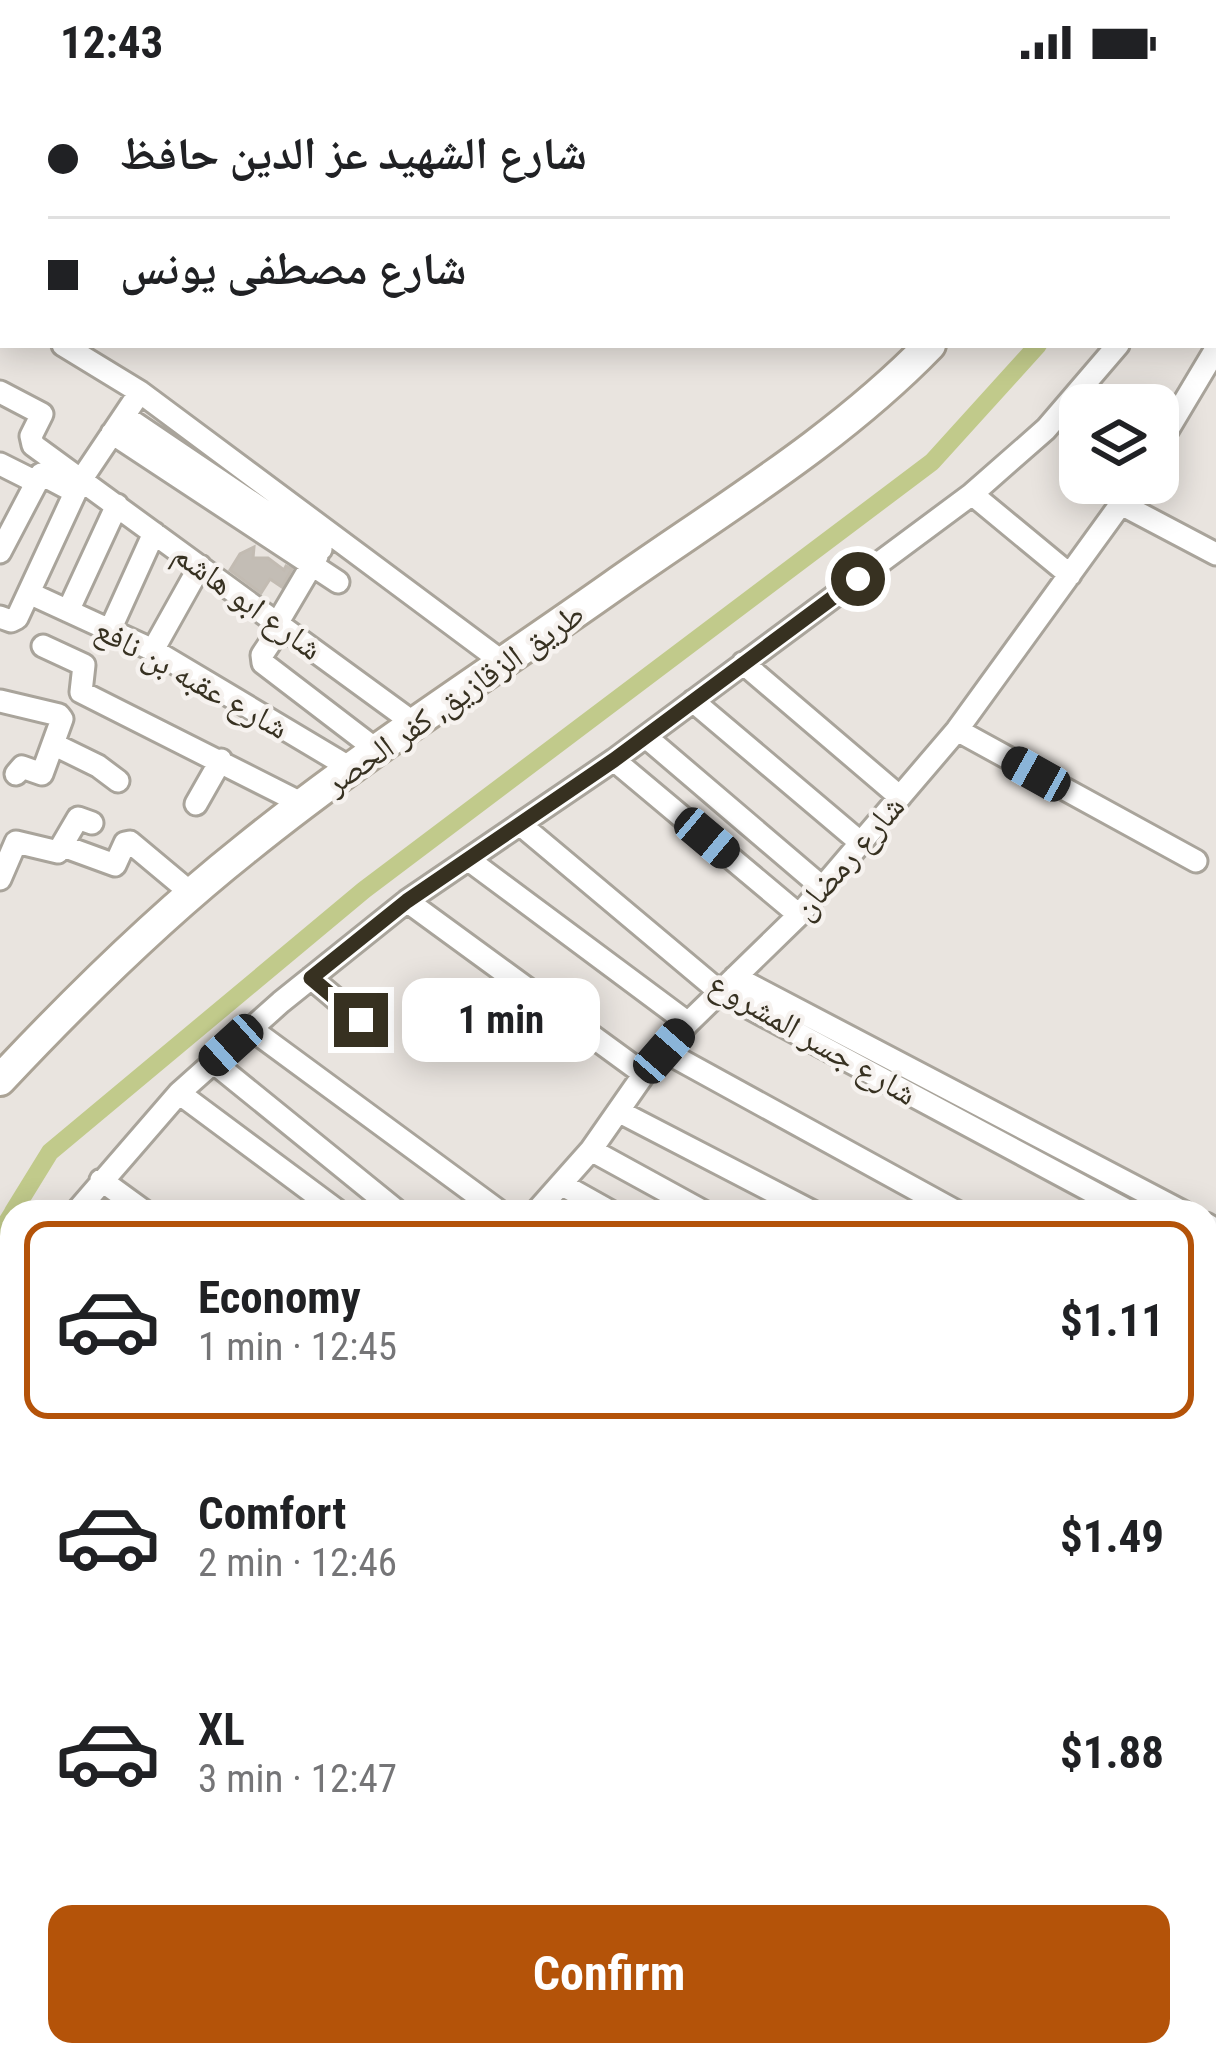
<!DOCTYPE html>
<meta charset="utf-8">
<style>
body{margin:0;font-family:"Roboto Condensed","Noto Naskh Arabic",sans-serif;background:#f6f6f6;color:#202124;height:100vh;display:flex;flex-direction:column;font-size:45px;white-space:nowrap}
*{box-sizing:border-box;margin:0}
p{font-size:39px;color:#757577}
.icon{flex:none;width:66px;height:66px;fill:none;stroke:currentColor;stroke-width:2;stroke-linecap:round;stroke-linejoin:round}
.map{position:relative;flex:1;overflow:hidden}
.side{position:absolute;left:0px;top:1116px;width:1218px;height:867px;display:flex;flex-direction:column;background:#fff;border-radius:36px 36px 0 0;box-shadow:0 6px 30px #0003}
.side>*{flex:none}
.banner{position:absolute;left:0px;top:0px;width:1218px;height:264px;box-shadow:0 6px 30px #0003;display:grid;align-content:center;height:264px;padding:0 48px;background:#fff}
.buttons{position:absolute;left:1059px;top:300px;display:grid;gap:24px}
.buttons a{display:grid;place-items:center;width:120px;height:120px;border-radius:24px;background:#fff;box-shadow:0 6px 30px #0003;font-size:60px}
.end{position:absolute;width:54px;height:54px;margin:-27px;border:15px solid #373121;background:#fff;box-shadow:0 0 0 6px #fff}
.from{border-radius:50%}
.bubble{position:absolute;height:84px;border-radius:24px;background:#fff;box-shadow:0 6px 30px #0003;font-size:39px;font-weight:700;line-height:84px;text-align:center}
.car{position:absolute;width:36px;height:72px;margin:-36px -18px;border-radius:15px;box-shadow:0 0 9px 3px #0007;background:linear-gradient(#222 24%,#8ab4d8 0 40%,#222 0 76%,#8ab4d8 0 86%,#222 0)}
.banner b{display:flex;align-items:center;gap:42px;height:114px;font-size:45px}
.banner b+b{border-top:3px solid #e0e0e0}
.banner i{width:30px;height:30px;background:#202124}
ul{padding:21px 0 0;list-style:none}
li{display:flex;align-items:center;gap:36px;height:198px;margin:0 24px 18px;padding:0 24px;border:6px solid transparent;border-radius:24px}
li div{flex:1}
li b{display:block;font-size:45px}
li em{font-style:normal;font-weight:700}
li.active{border-color:#b45309}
li>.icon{width:108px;height:108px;stroke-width:1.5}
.button{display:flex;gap:24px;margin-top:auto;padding:24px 48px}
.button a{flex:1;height:138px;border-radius:24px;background:#b45309;color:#fff;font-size:48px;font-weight:700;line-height:138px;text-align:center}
.status{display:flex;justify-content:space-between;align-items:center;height:84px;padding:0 60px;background:#fff;direction:ltr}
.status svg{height:33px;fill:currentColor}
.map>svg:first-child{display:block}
</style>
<div class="status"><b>12:43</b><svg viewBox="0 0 49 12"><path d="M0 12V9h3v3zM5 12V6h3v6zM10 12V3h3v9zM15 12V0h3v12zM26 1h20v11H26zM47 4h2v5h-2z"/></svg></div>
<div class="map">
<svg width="1216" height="1981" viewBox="0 0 1216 1981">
<rect width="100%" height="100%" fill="#e9e4df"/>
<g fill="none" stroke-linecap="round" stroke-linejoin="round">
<path stroke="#c1ca8b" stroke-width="18" d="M1215,65L1216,64
M13,1128L50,1068L364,806L932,378L1038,261
M0,1149L12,1130"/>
</g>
<path fill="#c3bdb5" stroke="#c2bbb2" stroke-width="3" d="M254,463L253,474H268L284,486L286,482L292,485L282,503L270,495L261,509L230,486L240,470Z"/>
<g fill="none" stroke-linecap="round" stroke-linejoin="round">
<defs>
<path id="minor" d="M949,0L954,3
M1215,146L1216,145
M0,222L3,224
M63,261L140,308L504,579
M0,308L42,330L31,352L33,361L415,640
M124,332L321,465
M112,349L338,498
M1158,362L1216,265
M0,380L36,398
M972,410L1070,491
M1123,421L1216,470
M0,468L41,390L75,408
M29,509L153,566L352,685
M68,527L117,421
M0,533L11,537L17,534L81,396L140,308
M278,538L317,472
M282,541L262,571L263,579L378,667
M110,546L154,449
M43,562L84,581L81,608L303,720
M153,566L200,482
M743,579L900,713
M0,617L59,631L62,635L42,690L22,683L16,690
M693,617L861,759
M957,646L1196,777
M646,653L823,804
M53,660L98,682L118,697
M614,676L799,831
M196,720L221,676
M521,741L720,908L1130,1128
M63,762L115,781L125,759L130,758L191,809
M469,776L688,939
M0,795L16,758L58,768L78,734L92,739
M407,817L644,990
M735,893L1183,1128
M311,894L361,936
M250,944L500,1128
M664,967L957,1128
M212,977L398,1128
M179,1009L339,1128
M618,1027L813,1128
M591,1066L704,1128
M101,1096L145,1128
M561,1100L611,1128
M76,1128L179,1009L281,918L407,817L614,676L972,410L1046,345L1118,261
M536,1128L591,1066L644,990L688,939L799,831L957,646L1136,399
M1206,1140L1216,1146
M1206,1169L1216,1174
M0,1227L12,1211
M0,1241L12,1248
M1206,1241L1216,1223
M0,1325L12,1331
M1206,1327L1216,1324
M0,1410L12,1417
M1206,1451L1216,1456
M0,1497L12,1502
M1206,1520L1216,1525
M0,1575L12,1580
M1206,1601L1216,1607
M0,1652L12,1658
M1206,1681L1216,1686
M1206,1724L1216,1729
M0,1753L12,1759
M1206,1791L1216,1796
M0,1812L12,1817
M1206,1851L1216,1832
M0,1859L12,1864
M1206,1923L1216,1935
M0,1925L12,1929
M169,1971L191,1981
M313,1971L334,1981
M436,1971L458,1981
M611,1971L633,1981
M687,1971L709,1981
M814,1971L835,1981
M952,1971L972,1981
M1075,1971L1087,1981
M1187,1971L1198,1981
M27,1981L35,1971"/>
<path id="secondary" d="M1141,3L1143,0
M0,996C77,914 156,836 244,766C361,671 490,589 613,502C721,426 838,356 930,261"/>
</defs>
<use href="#minor" stroke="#a9a49b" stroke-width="27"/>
<use href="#secondary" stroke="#aba396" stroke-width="36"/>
<use href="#minor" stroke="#fff" stroke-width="21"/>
<use href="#secondary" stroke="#fff" stroke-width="30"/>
</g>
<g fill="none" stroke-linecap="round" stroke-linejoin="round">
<path stroke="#373121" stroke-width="15" d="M361,936L311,894L407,817L614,676L858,495"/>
</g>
<g text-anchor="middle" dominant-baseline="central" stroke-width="9" stroke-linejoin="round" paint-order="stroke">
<g font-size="33" fill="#373121" stroke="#f6f2ef">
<text transform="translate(248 517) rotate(36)">شارع ابو هاشم</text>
<text transform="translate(192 594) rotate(29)">شارع عقبه بن نافع</text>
<text transform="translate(454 614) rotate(-35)">طريق الزقازيق, كفر الحصر</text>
<text transform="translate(848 773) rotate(-49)">شارع رمضان</text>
<text transform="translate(813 954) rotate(30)">شارع جسر المشروع</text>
</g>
</g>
</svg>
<div class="buttons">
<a><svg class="icon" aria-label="layers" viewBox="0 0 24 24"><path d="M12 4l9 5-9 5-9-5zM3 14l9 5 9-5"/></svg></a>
</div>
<i class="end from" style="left:858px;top:495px"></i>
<i class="end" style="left:361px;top:936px"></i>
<div class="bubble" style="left:402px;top:894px;width:198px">1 min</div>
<i class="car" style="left:1036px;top:690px;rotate:299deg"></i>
<i class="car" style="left:707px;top:754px;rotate:130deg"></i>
<i class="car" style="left:231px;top:961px;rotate:228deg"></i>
<i class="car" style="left:664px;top:967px;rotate:41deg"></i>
<div class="banner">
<b><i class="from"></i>شارع الشهيد عز الدين حافظ</b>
<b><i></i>شارع مصطفى يونس</b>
</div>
<section class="side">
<ul>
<li class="active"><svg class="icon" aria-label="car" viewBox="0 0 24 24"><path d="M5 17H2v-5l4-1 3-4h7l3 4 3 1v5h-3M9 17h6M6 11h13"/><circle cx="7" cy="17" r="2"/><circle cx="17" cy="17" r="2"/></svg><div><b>Economy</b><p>1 min · 12:45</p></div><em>$1.11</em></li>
<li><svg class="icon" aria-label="car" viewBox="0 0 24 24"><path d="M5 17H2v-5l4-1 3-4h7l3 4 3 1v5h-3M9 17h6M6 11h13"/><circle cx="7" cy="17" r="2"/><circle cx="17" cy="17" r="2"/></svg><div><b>Comfort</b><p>2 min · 12:46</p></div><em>$1.49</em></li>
<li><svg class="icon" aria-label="car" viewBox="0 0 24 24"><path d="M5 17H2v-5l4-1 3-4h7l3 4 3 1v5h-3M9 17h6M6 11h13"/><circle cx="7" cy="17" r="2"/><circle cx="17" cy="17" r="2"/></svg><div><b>XL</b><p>3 min · 12:47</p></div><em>$1.88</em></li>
</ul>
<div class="button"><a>Confirm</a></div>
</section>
</div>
